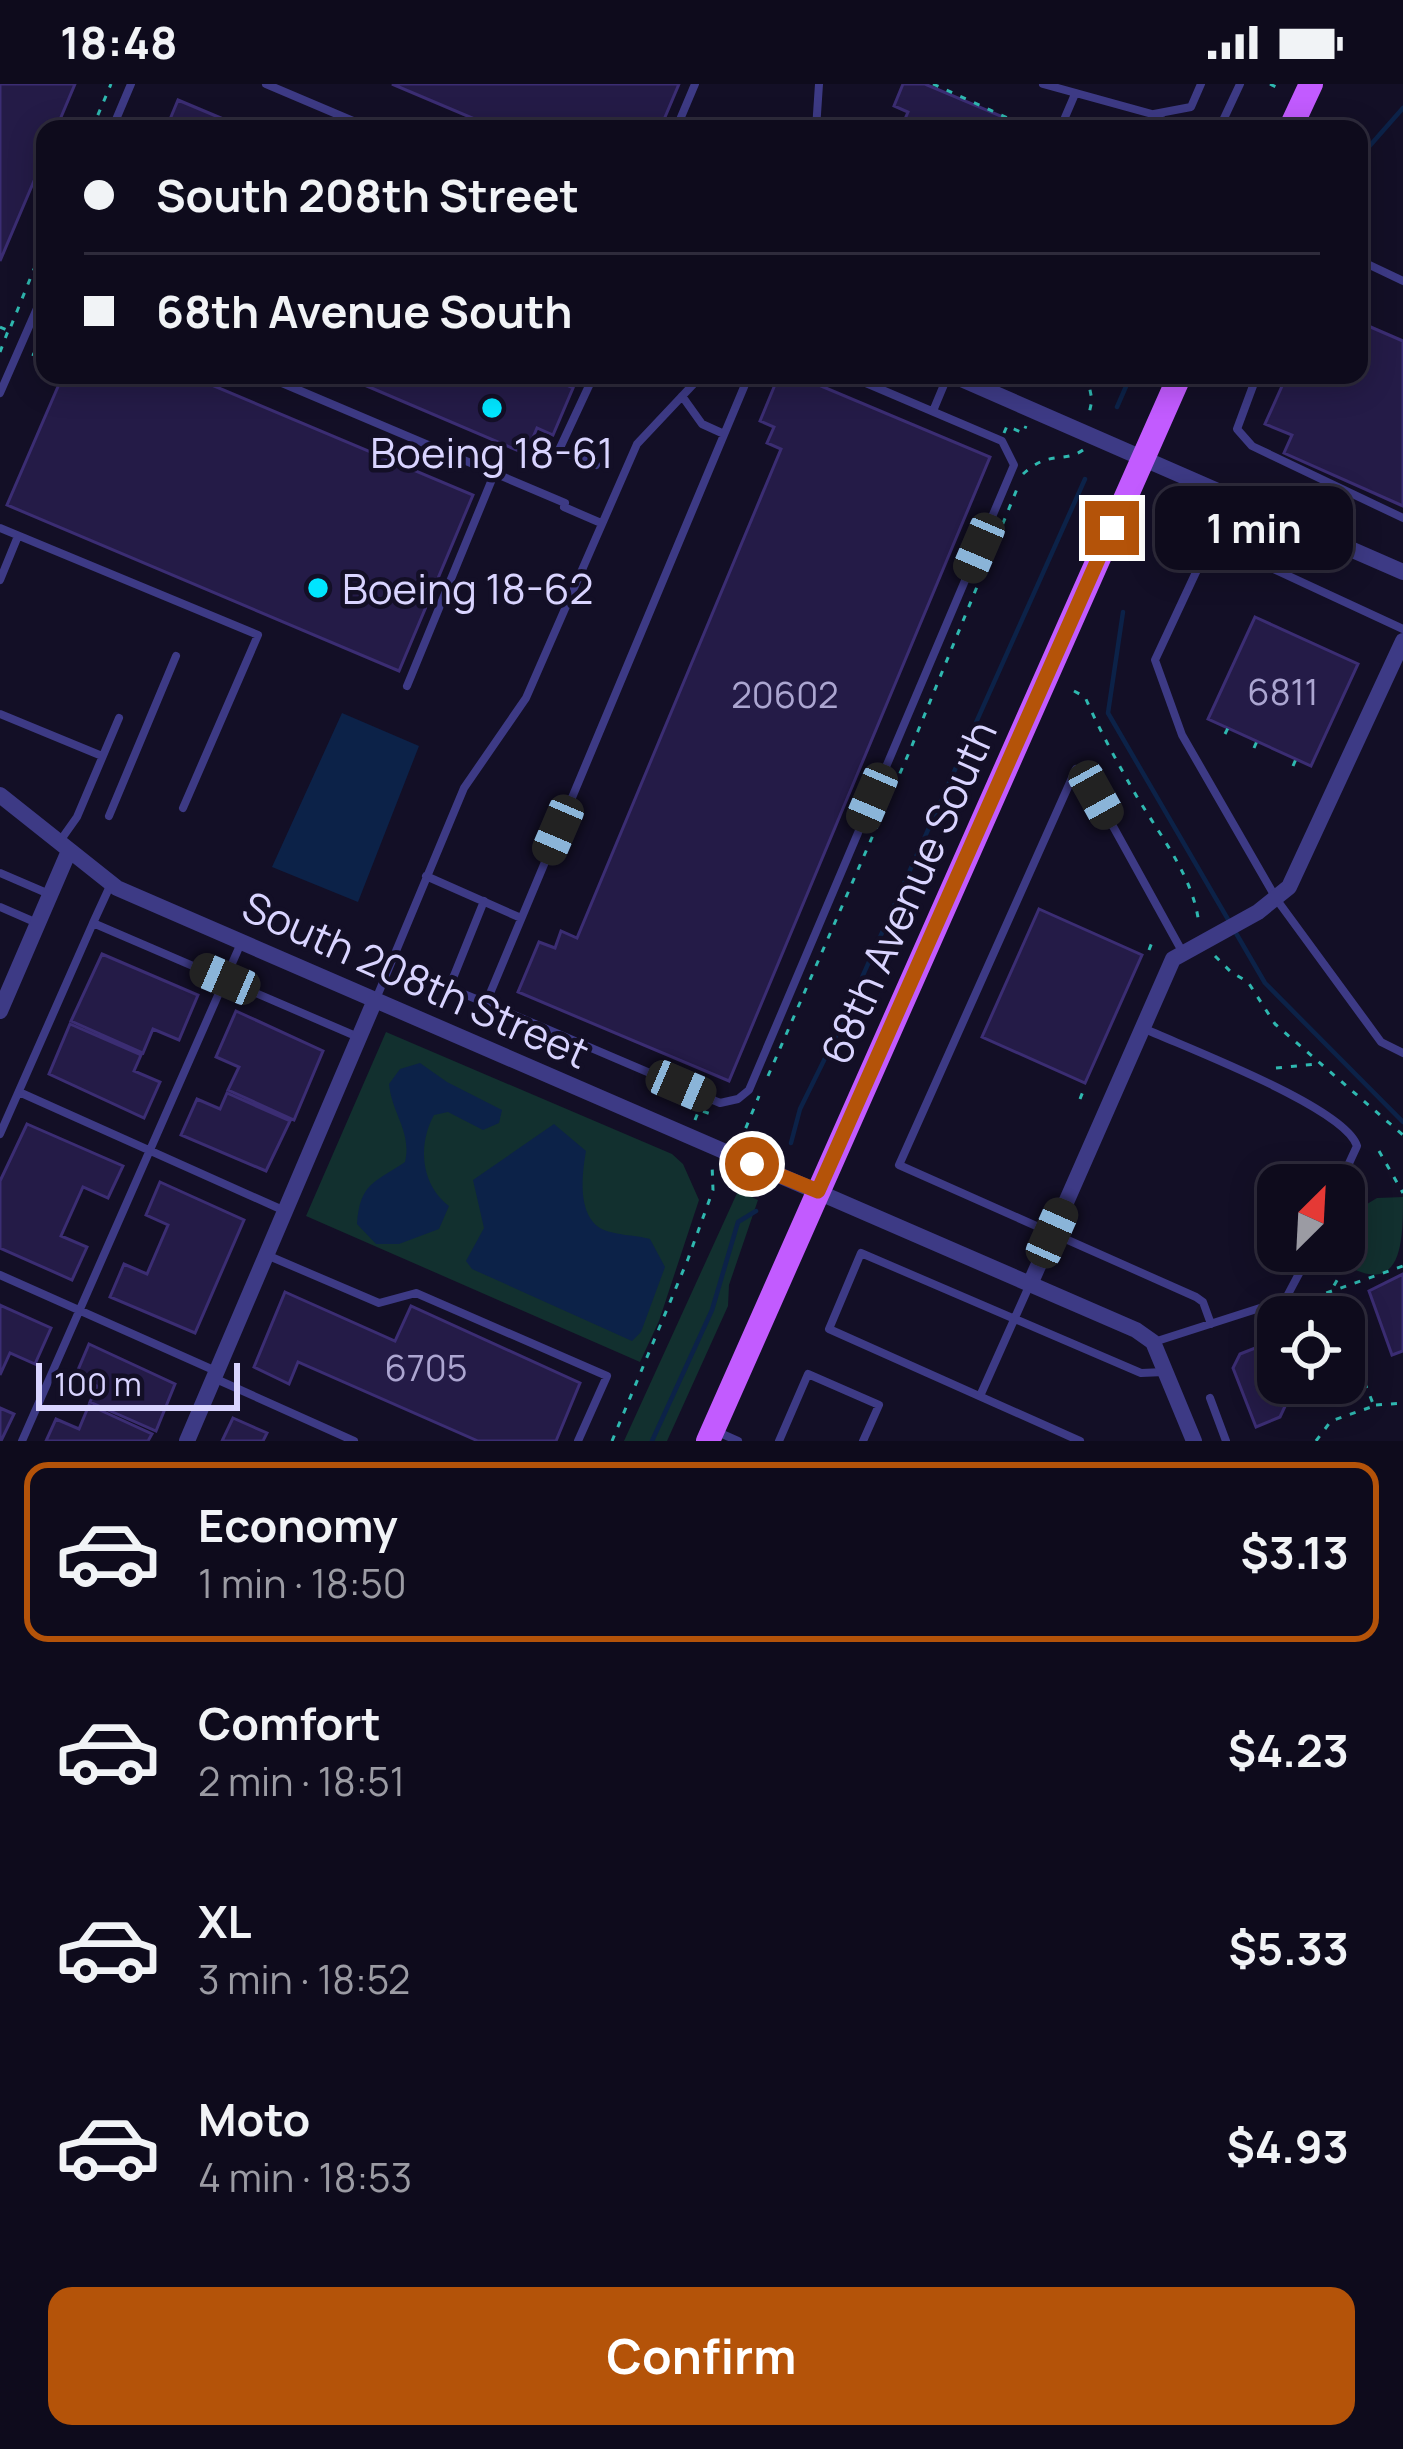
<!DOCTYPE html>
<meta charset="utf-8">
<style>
body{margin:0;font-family:Manrope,sans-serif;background:#1c1929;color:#f1f3f6;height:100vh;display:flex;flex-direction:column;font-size:45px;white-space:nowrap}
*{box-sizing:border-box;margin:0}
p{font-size:39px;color:#9b9ba3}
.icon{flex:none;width:66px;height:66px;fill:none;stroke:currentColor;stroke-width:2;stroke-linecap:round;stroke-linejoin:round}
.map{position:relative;height:1357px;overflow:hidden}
.details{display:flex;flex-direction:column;background:#0e0b1c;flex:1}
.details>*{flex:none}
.hud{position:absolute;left:36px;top:36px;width:1332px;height:264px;border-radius:24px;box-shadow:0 6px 30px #0003,0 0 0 3px #2e2b3b;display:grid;align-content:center;height:264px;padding:0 48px;background:#0e0b1c}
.needle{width:78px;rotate:24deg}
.tools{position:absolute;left:1257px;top:1080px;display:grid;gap:24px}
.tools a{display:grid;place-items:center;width:108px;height:108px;border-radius:24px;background:#0e0b1c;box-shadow:0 6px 30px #0003,0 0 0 3px #2e2b3b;font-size:60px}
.scale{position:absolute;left:36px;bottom:30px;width:204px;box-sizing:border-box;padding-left:12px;border:6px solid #d9d4ff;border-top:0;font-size:33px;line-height:42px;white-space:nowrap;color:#d9d4ff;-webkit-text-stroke:9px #130f26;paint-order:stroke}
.end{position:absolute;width:54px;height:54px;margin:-27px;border:15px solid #b45309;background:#fff;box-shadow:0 0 0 6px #fff}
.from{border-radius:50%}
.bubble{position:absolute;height:84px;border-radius:24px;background:#0e0b1c;box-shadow:0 6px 30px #0003,0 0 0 3px #2e2b3b;font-size:39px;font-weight:700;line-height:84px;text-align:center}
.car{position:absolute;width:36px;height:72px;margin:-36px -18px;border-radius:15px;box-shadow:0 0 9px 3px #0007;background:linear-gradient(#222 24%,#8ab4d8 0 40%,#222 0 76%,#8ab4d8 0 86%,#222 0)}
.hud b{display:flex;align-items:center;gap:42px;height:114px;font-size:45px}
.hud b+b{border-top:3px solid #2e2b3b}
.hud i{width:30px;height:30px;background:#f1f3f6}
ul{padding:21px 0 0;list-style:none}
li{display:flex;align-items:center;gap:36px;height:180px;margin:0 24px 18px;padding:0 24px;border:6px solid transparent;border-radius:24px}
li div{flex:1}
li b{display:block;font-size:45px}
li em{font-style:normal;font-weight:700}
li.selected{border-color:#b45309}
li>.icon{width:108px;height:108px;stroke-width:1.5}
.action{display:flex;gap:24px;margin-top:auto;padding:24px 48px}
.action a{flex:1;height:138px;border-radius:24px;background:#b45309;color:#fff;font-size:48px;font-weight:700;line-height:138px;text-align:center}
.status{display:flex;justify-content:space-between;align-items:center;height:84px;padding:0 60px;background:#0e0b1c;direction:ltr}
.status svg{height:33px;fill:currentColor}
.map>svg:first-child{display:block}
</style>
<div class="status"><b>18:48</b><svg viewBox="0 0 49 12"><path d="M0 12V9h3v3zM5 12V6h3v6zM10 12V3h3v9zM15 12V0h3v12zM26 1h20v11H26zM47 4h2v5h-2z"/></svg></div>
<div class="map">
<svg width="1403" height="1357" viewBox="0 0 1403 1357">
<rect width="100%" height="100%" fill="#130f26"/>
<path fill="#12302f" d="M386,948L672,1070L683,1080L699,1116L659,1237L640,1278L306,1132Z
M738,1107L758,1116L729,1201L728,1222L667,1357H624Z
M1403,1113C1403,1156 1403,1215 1344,1180L1340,1167H1344L1357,1126L1377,1114Z"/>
<path fill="#0c2248" d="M342,629L419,662L358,818L272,783Z
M420,979L447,998L502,1026L499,1039L483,1046L448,1028L434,1031C418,1060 420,1100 449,1122L439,1145L399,1160H376L357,1140C360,1099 374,1099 405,1078C412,1048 392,1030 389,1000L400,985Z
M554,1040L586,1067C582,1090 577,1129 600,1144C611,1151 636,1151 650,1155L665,1183L641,1248L632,1257L472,1185L466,1177L484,1144L473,1096Z"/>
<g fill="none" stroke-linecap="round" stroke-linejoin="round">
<path stroke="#0c2248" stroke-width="4.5" d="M1359,74L1403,24
M1117,323L1131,291
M1123,528L1108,629L1265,899L1403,1038
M791,1059L800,1025L834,956L1085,395
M652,1357L712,1226L738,1138L756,1127"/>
</g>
<path fill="#241b47" stroke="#3b2d73" stroke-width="3" d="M0,0H75L56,45H45V71L0,177Z
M392,0H679L660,45H498Z
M903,0H925L1029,44L904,45L901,44L908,28L894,22Z
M178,16L247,45H166Z
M1359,238L1403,257V422L1284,369L1292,351L1265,340L1287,291H1359Z
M63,291H188L473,411L399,587L7,421Z
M341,291H559L557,297L573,304L553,351L537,344L526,370Z
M779,291H795L990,373L729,997L518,908L539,858L555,864L561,847L577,854L781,365L767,359L774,343L760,337Z
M1255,533L1358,580L1311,682L1208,635Z
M1039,825L1142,871L1085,999L982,953Z
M102,870L198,911L179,956L153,945L143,969L71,937Z
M236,927L323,967L294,1036L228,1006L239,983L216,973Z
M70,940L141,971L134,987L160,998L144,1034L49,990Z
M227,1009L290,1037L266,1087L181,1051L197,1015L220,1025Z
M27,1040L123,1082L108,1114L83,1103L61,1152L87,1163L72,1196L0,1164V1097Z
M160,1098L244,1136L195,1249L110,1213L124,1180L147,1190L168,1141L146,1131Z
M1403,1190V1267L1392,1271L1369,1207Z
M285,1208L395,1257L411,1222L580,1299L556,1357H478L298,1278L289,1300L254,1283Z
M0,1221L51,1244L35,1280L10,1269L0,1291Z
M1278,1255V1299H1336L1287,1318L1280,1333L1256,1343L1233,1284L1240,1270Z
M89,1260L175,1300L156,1347L90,1318L97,1302L75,1293Z
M89,1321L152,1350L148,1357H46L56,1335L79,1345Z
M0,1324L14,1330L1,1357H0Z
M233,1334L267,1349L263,1357H222Z"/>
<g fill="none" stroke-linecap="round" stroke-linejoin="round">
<path stroke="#2fb8b0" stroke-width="3" stroke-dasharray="6 9" stroke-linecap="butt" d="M933,0L1032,45
M1270,0L1276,3
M92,45L111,0
M1247,45L1260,38
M34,97L45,102
M0,243L9,247L45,158
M0,268L8,247
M32,270L45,275
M1087,291L1092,316L1089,330
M1004,349L1007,342L1023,349L1026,342
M1023,390C1050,365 1063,380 1083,366
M1074,607L1085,613C1099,645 1116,676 1133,706C1157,748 1195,793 1199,842
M1225,650L1228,644
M1254,664L1257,657
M1293,682L1296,675
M1149,866L1154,853
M1215,872L1231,888L1248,898L1275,940L1403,1051
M1276,984L1316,980
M768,992L911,664L1017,405
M1080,1015L1084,1005
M695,1036L699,1026L714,1031
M740,1058L759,1012
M1379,1067L1403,1109
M1344,1139L1347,1140
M1336,1167L1339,1193L1329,1210L1338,1233
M1298,1219L1403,1182
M1376,1321L1403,1319
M612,1357L688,1175L713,1106L712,1079
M1316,1357L1331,1337L1374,1322L1344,1247"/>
<path stroke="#3d3a85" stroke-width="8" d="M266,0L372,45
M1043,0L1152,30L1178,45
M1154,30L1191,23L1201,0
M112,45L131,0
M676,45L695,0
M816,45L819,0
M1060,45L1075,10
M1219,45L1240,0
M1359,176L1403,197
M263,291L565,419
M594,291L559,366L596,381
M749,291L486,919L720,1019L738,1015L749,1006L1014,381L1002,357L847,291
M1257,291L1237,345L1252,362L1403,434
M0,309L45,206
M682,312L702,340L724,350
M933,327L948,291
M564,423L601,439
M0,444L258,551L183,724
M0,496L18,452
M1403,545L1211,456L1155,576L1182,651L1277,816L1381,958L1403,969
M407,602L495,388
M0,630L102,672
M109,732L176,572
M60,757L77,733L119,634
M0,789L49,810
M426,792L521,834
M484,817L449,904L486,919
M0,823L37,839
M93,839L110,802
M1183,869L1083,688L1076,685L899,1081L1196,1213L1203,1218L1211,1240
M376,915L464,704L526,614L637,360L702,291
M1143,944C1184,963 1345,1023 1357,1062L1339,1101
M19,1008L285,1127
M0,1050L93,839L358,953
M269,1172L379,1219L416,1209L607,1292L578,1357
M0,1191L218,1288
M1154,1258L1285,1216L1311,1167
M216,1295L354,1357
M980,1312L1030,1200
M1210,1314L1226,1357
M720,1349L738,1357
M22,1357L241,859
M779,1357L808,1290L879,1321L863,1357
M1080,1357L829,1245L861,1169L1141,1289L1164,1288"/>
<path stroke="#3d3a85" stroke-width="16" d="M952,291L1403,488
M0,711L117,804L1136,1246L1153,1258L1194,1357
M0,927L69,767
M1031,1198L1173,875L1258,828L1289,803L1403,557
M187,1357L375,916"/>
<path stroke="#c25bff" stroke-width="24" d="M1290,45L1311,0
M708,1357L1180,291"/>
</g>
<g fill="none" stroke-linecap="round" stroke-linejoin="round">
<path stroke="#b45309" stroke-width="15" d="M752,1080L818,1107L1112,444"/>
</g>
<g fill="#00e5ff" stroke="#130f26" stroke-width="4.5">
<circle cx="492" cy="324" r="12"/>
<circle cx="318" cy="504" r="12"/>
</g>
<g text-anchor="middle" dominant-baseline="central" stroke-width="9" stroke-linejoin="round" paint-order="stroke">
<g font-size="36" fill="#aca6d1">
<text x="1283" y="607">6811</text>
<text x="785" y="610">20602</text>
<text x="426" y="1283">6705</text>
</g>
<g font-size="42" fill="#d9d4ff" stroke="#130f26">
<text x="492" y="368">Boeing 18-61</text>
<text x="342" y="504" text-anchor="start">Boeing 18-62</text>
</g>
<g font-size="42" fill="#d9d4ff" stroke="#130f26">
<text transform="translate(908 808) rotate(-66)">68th Avenue South</text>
<text transform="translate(416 895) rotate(24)">South 208th Street</text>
</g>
</g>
</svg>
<div class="tools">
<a><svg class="needle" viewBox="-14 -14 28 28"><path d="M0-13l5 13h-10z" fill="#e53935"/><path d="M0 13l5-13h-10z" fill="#9b9ba3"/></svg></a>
<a><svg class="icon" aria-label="locate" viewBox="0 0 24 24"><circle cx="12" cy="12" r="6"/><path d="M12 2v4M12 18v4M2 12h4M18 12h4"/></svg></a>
</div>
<div class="scale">100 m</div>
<i class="end from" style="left:752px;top:1080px"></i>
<i class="end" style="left:1112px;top:444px"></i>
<div class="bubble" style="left:1155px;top:402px;width:198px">1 min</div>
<i class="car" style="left:979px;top:464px;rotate:203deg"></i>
<i class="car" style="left:1096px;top:711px;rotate:151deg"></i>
<i class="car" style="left:872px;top:714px;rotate:203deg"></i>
<i class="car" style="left:558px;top:746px;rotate:203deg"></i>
<i class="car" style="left:225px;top:895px;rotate:293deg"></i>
<i class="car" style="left:681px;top:1002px;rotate:113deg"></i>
<i class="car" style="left:1052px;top:1149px;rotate:24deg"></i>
<div class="hud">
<b><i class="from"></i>South 208th Street</b>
<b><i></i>68th Avenue South</b>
</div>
</div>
<section class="details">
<ul>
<li class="selected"><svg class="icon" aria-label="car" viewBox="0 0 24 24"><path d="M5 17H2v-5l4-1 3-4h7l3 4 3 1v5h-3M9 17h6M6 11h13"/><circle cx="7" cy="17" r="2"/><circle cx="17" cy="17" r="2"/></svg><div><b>Economy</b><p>1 min · 18:50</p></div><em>$3.13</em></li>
<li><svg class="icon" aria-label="car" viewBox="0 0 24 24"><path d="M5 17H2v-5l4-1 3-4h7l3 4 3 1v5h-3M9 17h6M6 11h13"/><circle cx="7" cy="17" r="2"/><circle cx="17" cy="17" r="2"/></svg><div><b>Comfort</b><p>2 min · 18:51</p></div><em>$4.23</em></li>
<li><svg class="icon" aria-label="car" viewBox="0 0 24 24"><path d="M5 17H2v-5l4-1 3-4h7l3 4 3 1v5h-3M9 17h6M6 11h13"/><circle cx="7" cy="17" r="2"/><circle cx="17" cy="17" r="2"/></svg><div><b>XL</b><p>3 min · 18:52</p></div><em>$5.33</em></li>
<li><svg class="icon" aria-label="car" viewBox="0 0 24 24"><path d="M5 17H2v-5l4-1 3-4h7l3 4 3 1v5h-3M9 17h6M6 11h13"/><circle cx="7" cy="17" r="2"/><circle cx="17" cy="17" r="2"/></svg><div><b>Moto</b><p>4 min · 18:53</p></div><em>$4.93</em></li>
</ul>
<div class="action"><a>Confirm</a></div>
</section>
